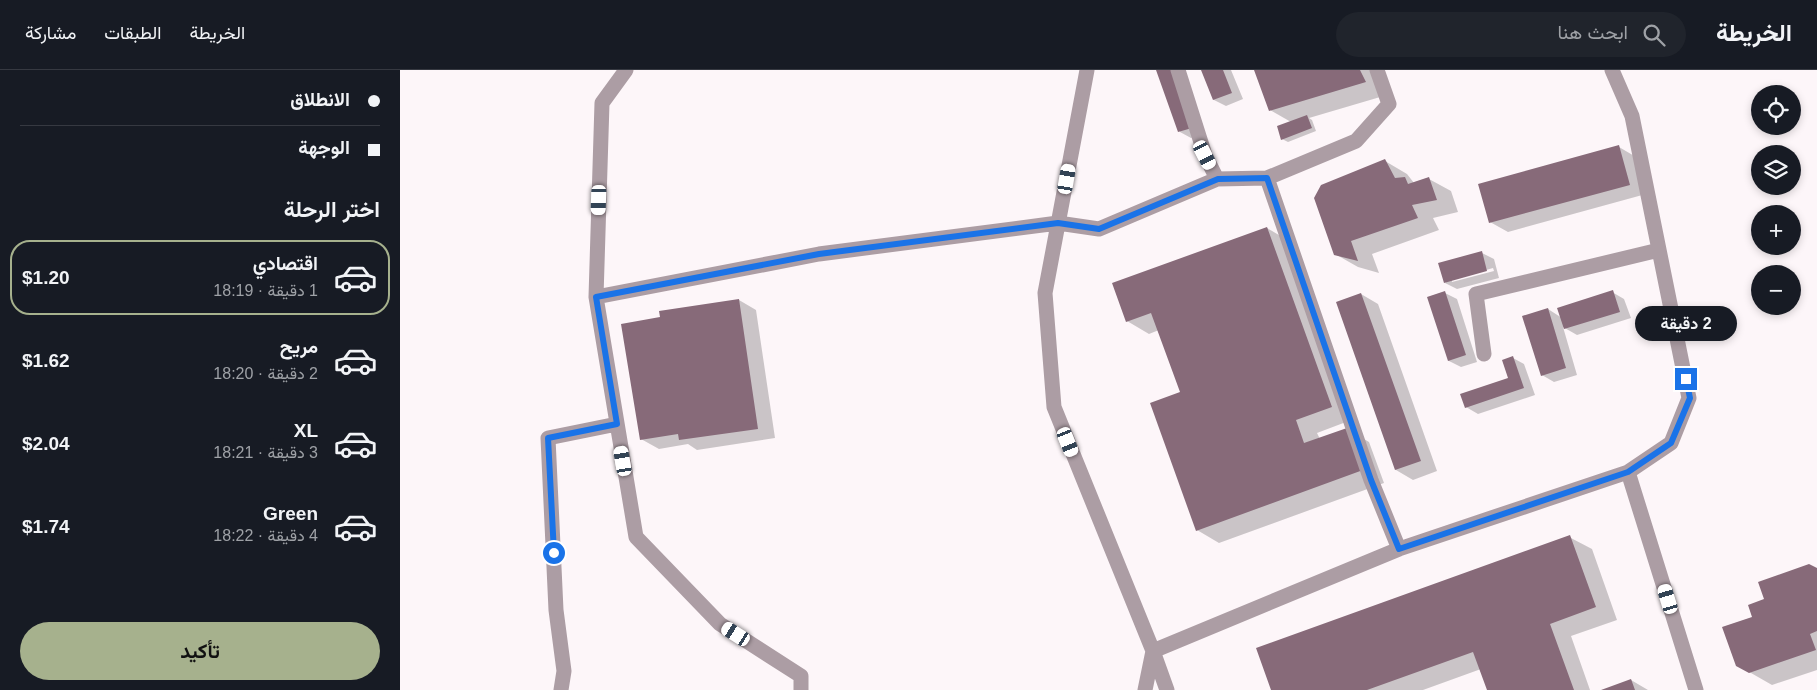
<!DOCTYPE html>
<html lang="ar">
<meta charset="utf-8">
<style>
body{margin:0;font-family:Helvetica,Vazirmatn,sans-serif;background:#20242c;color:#f1f3f6;direction:rtl;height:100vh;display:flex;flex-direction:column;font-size:19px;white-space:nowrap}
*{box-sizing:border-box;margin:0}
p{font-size:16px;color:#9ea1a6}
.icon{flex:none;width:28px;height:28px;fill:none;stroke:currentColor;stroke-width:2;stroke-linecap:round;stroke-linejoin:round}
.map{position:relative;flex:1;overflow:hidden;direction:ltr}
.drawer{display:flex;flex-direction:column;background:#171b24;width:400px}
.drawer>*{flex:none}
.guide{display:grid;align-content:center;height:110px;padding:0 20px;background:#171b24}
.fabs{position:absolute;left:1351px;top:15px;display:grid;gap:10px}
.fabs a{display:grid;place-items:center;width:50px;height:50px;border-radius:50%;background:#171b24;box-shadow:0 2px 8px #0003;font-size:25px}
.end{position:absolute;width:22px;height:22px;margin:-11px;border:6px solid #1a73e8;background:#fff;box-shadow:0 0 0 2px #fff}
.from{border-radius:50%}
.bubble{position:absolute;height:35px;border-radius:18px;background:#171b24;box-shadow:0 2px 8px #0003;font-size:16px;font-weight:700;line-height:35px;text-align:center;direction:rtl}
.car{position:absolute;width:15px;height:30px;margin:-15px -8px;border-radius:6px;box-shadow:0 0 4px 1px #0007;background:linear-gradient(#fff 24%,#345 0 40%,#fff 0 76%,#345 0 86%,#fff 0)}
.guide b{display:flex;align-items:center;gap:18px;height:48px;font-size:19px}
.guide b+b{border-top:1px solid #363941}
.guide i{width:12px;height:12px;background:#f1f3f6}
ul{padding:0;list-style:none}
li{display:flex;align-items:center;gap:15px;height:75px;margin:0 10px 8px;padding:0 10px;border:2px solid transparent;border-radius:20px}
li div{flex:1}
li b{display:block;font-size:19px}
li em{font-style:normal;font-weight:700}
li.on{border-color:#a6b18d}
li>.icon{width:45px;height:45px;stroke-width:1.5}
h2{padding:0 20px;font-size:22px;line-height:60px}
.primary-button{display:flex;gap:10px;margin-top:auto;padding:10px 20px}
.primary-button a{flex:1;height:58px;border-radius:30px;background:#a6b18d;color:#111;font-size:20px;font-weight:700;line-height:58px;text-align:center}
header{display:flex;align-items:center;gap:30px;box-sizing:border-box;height:70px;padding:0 25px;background:#171b24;border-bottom:1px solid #363941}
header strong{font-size:24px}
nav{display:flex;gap:28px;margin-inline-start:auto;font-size:18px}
.search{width:350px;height:45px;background:#20242c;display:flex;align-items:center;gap:12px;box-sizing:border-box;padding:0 18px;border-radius:28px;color:#9ea1a6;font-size:19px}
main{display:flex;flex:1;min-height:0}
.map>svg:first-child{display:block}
</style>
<header>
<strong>الخريطة</strong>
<div class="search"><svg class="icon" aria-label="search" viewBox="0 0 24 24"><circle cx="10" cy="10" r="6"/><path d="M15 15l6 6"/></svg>ابحث هنا</div>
<nav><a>الخريطة</a><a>الطبقات</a><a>مشاركة</a></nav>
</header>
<main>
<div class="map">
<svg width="1417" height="620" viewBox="0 0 1417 620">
<rect width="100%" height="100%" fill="#fdf6f9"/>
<path fill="#0003" fill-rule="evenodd" d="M758,0L803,64L791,68L780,62Z
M802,0H831L843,29L826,36L814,30Z
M855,0H976L987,25L909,48L912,50L916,61L888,72L882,69L891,52L870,40Z
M1219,77L1236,87L1246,124L1108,162L1090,152Z
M985,91L1007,104L1014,113L1029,109L1051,121L1058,142L1033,148L1039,160L972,184L979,203L958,197L935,184Z
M867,158L889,171L954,349L917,363L920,369L947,359L969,372L984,413L819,473L797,460L782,323L759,260L749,264L727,251Z
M1082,183L1094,189L1099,208L1057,219L1045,213ZM1093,198L1094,201L1052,212V210Z
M1212,222L1224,229L1231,248L1177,265L1163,257L1177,305L1154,312L1142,305L1148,239L1162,248Z
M1045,223L1057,229L1077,292L1061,297L1049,291Z
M961,224L978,234L1037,401L1013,410L996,400Z
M339,230L356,240L375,368L297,380L288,374L259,379L241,369Z
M1113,288L1124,294L1135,325L1078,344L1066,337L1110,309Z
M1169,467L1192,479L1217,550L1171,566L1190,620H1088L1081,599L1023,620H872Z
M1417,499V600L1372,615L1337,595L1354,547L1365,530Z
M1231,610L1248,620H1204Z"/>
<path fill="#876a79" d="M756,0H771L792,58L778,62Z
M801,0H823L832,23L813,30Z
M854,0H960L966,12L869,41Z
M907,45L912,58L881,70L877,56Z
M1219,75L1230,115L1089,153L1078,114Z
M985,89L995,108L1005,107L1008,114L1029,107L1037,130L1012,135L1018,148L951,171L958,191L934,185L914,128L921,115Z
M867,157L932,337L896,350L904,373L947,358L963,400L796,461L750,333L780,322L751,243L726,252L712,213Z
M1082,181L1087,201L1044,213L1038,193Z
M1213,220L1220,242L1164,259L1157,238Z
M1045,221L1066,285L1048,291L1027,227Z
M961,223L1021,391L995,400L936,232Z
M339,229L358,359L279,370L278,364L240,370L221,254L260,247L259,241Z
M1148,238L1166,298L1141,306L1122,246Z
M1113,286L1124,318L1065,338L1060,324L1108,308L1102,290Z
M1170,465L1196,537L1150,554L1174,620H1087L1073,582L967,620H871L856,578Z
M1409,494L1417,498V561L1410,564L1416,580L1349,603L1336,596L1322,557L1352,547L1348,535L1364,529L1358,512Z
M1231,609L1235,620H1201Z"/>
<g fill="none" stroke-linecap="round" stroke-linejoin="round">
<path stroke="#ac9da4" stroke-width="15" d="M226,0L202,33L196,227L236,467L320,554L401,606V620
M687,0L645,223L654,337L753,581L767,620
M778,0L805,85L817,109
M867,108L971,410L999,479
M196,227L419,184L658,153L699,159L817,109L867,108L956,71L989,34L977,0
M1084,284L1076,224L1259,180
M1228,402L1296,620
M161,620L164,601L156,540L148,368L217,354
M745,620L753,581L999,479L1228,402L1271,373L1289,328L1232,46L1212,0"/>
</g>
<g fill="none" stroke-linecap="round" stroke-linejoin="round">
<path stroke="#1a73e8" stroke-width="6" d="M154,483L148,368L217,354L196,227L419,184L658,153L699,159L818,109L867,108L971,410L999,479L1228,402L1271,373L1290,328L1286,309"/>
</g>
</svg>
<div class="fabs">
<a><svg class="icon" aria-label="locate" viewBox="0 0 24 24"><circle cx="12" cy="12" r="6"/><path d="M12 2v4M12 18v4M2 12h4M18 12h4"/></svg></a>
<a><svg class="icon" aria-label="layers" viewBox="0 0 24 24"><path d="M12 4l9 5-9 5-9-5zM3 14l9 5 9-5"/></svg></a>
<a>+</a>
<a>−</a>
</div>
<i class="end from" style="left:154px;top:483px"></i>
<i class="end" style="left:1286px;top:309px"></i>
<div class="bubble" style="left:1235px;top:236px;width:102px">2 دقيقة</div>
<i class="car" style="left:805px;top:85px;rotate:153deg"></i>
<i class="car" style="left:667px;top:109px;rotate:10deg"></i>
<i class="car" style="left:199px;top:130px;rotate:182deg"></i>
<i class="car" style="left:668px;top:372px;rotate:158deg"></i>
<i class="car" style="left:223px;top:391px;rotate:350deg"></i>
<i class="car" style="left:1268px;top:529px;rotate:343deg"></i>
<i class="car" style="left:336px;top:564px;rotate:302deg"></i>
</div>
<section class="drawer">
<div class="guide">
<b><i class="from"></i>الانطلاق</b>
<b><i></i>الوجهة</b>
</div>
<h2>اختر الرحلة</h2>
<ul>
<li class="on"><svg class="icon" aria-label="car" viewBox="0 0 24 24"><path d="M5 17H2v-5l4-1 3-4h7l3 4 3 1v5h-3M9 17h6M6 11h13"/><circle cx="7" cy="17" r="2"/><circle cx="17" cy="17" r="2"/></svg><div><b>اقتصادي</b><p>1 دقيقة · 18:19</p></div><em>$1.20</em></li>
<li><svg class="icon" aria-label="car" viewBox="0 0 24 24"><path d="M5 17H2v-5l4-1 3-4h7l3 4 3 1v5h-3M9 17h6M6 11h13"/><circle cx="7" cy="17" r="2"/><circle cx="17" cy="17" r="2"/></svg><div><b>مريح</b><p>2 دقيقة · 18:20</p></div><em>$1.62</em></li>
<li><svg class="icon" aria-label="car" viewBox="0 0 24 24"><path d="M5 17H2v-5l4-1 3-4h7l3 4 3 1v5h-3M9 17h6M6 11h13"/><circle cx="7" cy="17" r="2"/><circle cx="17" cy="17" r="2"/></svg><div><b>XL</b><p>3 دقيقة · 18:21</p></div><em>$2.04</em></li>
<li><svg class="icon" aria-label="car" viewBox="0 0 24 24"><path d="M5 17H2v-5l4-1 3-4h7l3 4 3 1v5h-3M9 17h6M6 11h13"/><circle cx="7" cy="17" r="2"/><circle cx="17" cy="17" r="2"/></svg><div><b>Green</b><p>4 دقيقة · 18:22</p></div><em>$1.74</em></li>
</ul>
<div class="primary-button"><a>تأكيد</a></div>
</section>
</main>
